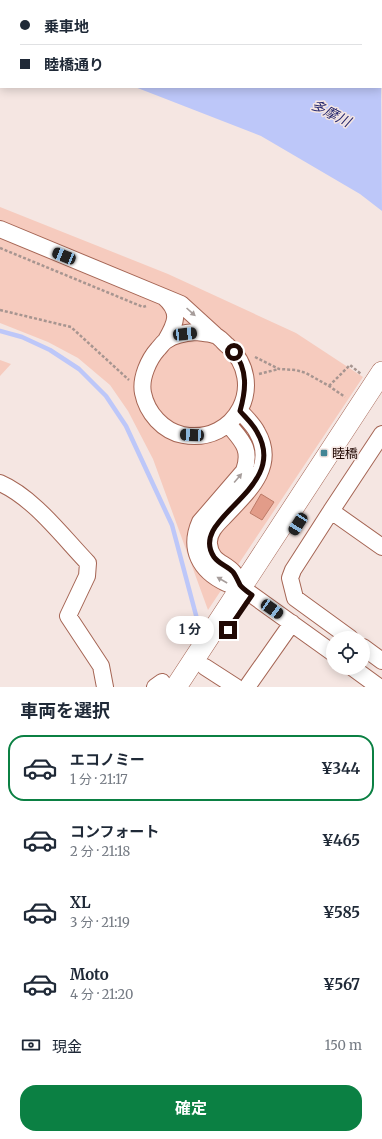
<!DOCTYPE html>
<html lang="ja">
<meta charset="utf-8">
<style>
body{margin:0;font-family:Merriweather,"Noto Sans JP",serif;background:#f2f2f3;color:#1f2937;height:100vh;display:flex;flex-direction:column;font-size:15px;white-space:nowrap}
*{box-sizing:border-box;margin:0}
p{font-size:13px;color:#747a83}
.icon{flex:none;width:22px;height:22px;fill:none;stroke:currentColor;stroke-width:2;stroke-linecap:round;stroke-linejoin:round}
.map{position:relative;height:687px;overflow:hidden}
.details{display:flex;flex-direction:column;background:#fff;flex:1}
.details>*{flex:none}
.top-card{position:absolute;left:0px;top:0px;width:382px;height:88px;box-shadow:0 2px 10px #0003;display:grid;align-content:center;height:88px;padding:0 20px;background:#fff}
.buttons{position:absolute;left:326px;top:631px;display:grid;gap:8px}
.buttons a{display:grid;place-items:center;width:44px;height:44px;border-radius:50%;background:#fff;box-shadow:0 2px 10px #0003;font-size:20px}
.end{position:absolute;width:18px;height:18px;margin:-9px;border:5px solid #210904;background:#fff;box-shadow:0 0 0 2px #fff}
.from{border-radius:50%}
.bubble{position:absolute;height:28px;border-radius:14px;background:#fff;box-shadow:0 2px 10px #0003;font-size:13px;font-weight:700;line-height:28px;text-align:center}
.car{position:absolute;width:12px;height:24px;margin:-12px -6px;border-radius:5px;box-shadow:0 0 3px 1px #0007;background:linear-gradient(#222 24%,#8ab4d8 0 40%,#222 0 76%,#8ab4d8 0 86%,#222 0)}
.top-card b{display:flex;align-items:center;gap:14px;height:38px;font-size:15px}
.top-card b+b{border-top:1px solid #e0e1e3}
.top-card i{width:10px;height:10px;background:#1f2937}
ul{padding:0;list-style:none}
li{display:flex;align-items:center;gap:12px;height:66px;margin:0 8px 6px;padding:0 12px;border:2px solid transparent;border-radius:16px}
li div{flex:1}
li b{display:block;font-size:15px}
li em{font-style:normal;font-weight:700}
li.on{border-color:#0b8043}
li>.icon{width:36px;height:36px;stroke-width:1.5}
h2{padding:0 20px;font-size:18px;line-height:48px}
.pay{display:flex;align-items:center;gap:10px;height:44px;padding:0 20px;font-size:15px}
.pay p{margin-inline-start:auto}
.cta{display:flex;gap:8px;margin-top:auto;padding:8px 20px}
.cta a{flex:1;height:46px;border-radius:16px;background:#0b8043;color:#fff;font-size:16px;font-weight:700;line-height:46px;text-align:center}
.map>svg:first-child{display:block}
</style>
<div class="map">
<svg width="382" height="687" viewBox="0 0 382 687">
<rect width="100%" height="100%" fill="#f5e6e2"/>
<path fill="#f6cbbe" d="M0,207L168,274L296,333L363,377L208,610L153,459L128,411L110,385L78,358L48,342L0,323Z
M0,360L11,364L0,376Z"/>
<path fill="#bdc7f9" d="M0,0H217L221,1H1V44Z
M381,73L382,211L360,194L261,136L135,87H381Z"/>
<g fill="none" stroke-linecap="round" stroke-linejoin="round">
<path stroke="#bdc7f9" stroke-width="4.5" d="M0,331L22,337L50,350L79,369L106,396L126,426L172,525L197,619"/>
</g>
<path fill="#e29c89" stroke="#bb7966" d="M261,494L274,502L262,520L250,513Z"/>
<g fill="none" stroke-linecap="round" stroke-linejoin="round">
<defs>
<path id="minor" d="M0,229L181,304L215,335
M164,297C181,312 176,323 166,340
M196,332C201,333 208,333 214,335C219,336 224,343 228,346C268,383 236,445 183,435C163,431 147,413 143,393C140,378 149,359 158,349C161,346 163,342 167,340C175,334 186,333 196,332Z
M228,424C241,440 252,448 244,471L200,522C188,549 200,571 226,583C230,585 236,586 241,587C239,583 237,577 234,573C225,562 211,563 209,544C208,533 216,525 223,518C245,494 278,468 257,432C253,424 245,417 240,411
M0,483C33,497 63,537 88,563L87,576L68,616L101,666L105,687
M331,511L382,434
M241,587L333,653
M350,638L295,598L290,578L293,570L331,511L382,547
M363,647L382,661
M205,667L236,687
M353,668L379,687
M155,687L162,682
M247,687L292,623"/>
<path id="major" d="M176,687L382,372"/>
</defs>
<use href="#minor" stroke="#a56554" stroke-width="18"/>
<use href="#major" stroke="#a56554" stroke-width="22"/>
<path stroke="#a79590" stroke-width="2.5" stroke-dasharray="3 2" stroke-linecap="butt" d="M0,248L143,307L146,306
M0,310L71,327L129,380
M255,357L279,369L296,370L306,373L329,386L345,397
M259,374L279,369
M329,386L350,365L361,374"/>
<use href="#minor" stroke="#fff" stroke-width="16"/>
<use href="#major" stroke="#fff" stroke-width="21"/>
</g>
<defs><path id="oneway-solid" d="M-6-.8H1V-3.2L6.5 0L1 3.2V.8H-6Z"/></defs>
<g fill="#a69d9b">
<use href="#oneway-solid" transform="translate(191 312) rotate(42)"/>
<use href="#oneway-solid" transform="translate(238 478) rotate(-50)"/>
<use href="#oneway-solid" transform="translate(222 580) rotate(-150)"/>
</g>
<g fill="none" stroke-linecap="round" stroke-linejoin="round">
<path stroke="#210904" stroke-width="5" d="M228,630L252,595C248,592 243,589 240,585C238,581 236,576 233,572C227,566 219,564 214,557C187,517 291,490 257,432C253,424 245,417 240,411C246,390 248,370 234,352"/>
</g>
<rect fill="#428595" stroke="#f5e6e2" stroke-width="1.5" x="320" y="449" width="8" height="8" rx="2"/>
<g text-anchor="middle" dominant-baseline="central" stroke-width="3" stroke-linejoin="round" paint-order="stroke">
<g font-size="13" fill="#210904" stroke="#f5e6e2" text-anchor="start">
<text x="332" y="453">睦橋</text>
</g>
<g font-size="14" font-style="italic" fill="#26286e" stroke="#f5e6e2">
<text transform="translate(331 113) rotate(27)">多摩川</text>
</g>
</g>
</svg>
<div class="buttons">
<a><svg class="icon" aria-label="locate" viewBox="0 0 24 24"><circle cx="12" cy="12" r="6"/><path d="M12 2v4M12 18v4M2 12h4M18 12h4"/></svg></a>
</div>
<i class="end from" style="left:234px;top:352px"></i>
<i class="end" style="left:228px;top:630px"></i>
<div class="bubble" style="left:166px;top:616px;width:48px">1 分</div>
<i class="car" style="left:64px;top:256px;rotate:292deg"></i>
<i class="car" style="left:185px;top:334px;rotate:84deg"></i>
<i class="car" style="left:192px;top:435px;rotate:273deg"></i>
<i class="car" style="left:298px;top:524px;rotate:213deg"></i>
<i class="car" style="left:272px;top:609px;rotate:125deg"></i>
<div class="top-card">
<b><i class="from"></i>乗車地</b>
<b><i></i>睦橋通り</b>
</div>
</div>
<section class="details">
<h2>車両を選択</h2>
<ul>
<li class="on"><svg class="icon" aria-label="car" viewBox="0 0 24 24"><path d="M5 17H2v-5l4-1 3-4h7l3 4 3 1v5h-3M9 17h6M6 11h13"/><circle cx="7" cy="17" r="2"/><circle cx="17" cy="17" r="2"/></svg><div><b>エコノミー</b><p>1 分 · 21:17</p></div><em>¥344</em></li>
<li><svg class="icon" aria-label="car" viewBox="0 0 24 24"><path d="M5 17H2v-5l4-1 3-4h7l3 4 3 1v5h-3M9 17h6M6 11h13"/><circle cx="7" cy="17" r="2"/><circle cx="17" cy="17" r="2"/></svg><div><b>コンフォート</b><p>2 分 · 21:18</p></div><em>¥465</em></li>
<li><svg class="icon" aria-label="car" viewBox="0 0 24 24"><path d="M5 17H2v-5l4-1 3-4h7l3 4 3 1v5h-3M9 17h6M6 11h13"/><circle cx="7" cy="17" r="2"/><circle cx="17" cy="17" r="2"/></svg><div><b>XL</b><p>3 分 · 21:19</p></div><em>¥585</em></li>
<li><svg class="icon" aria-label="car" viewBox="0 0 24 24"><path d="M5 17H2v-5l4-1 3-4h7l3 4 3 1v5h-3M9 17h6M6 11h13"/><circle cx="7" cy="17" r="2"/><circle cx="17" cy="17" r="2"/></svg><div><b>Moto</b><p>4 分 · 21:20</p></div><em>¥567</em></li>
</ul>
<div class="pay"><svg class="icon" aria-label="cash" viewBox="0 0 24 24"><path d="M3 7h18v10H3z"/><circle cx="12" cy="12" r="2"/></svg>現金<p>150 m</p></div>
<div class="cta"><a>確定</a></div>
</section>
